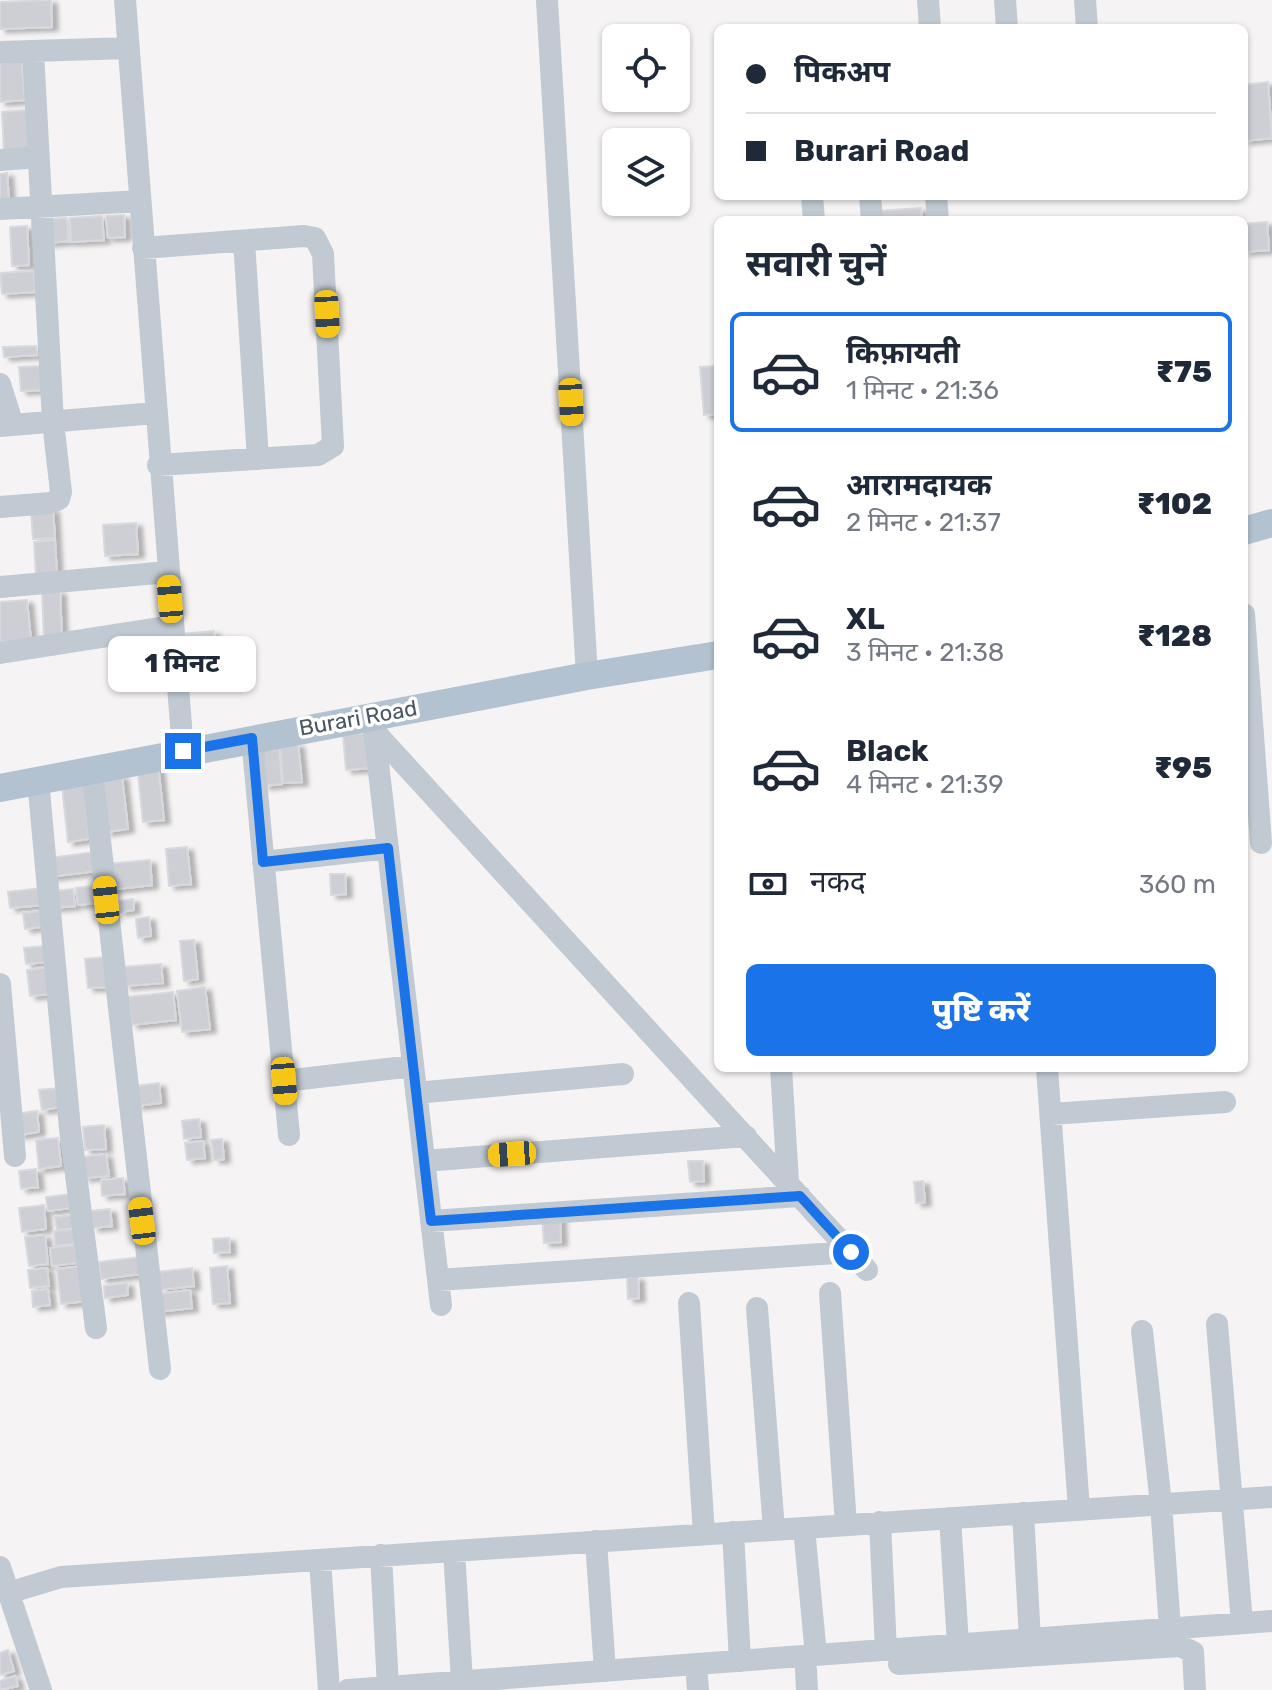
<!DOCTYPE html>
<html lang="hi">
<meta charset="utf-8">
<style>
body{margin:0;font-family:Rubik,"Noto Sans Devanagari",sans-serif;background:#f2f2f3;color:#1f2937;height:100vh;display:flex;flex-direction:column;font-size:30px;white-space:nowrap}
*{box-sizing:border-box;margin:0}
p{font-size:26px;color:#747a83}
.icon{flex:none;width:44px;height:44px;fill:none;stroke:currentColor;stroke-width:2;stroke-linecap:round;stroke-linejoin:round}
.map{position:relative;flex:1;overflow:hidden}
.panel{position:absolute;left:714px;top:216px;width:534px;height:856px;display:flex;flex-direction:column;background:#fff;border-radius:12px;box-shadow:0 2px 6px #0004}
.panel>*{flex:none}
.guide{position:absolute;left:714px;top:24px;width:534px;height:176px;border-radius:12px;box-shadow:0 2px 6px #0004;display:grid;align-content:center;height:176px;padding:0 32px;background:#fff}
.buttons{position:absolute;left:602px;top:24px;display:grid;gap:16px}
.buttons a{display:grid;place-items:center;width:88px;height:88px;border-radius:12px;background:#fff;box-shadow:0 2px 6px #0004;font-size:40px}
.end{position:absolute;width:36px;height:36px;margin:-18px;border:10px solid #1a73e8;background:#fff;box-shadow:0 0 0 4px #fff}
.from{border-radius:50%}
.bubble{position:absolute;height:56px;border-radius:12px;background:#fff;box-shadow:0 2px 6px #0004;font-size:26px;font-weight:800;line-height:56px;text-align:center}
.car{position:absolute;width:24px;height:48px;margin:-24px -12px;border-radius:10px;box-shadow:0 0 6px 2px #0007;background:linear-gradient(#f5c518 24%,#345 0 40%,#f5c518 0 76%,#345 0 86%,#f5c518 0)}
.guide b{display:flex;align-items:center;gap:28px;height:76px;font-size:30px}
.guide b+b{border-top:2px solid #e0e1e3}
.guide i{width:20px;height:20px;background:#1f2937}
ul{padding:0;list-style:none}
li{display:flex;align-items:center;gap:24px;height:120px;margin:0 16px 12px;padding:0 16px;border:4px solid transparent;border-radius:12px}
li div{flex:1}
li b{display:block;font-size:30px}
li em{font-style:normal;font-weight:800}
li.current{border-color:#1a73e8}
li>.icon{width:72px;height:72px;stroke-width:1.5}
h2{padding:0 32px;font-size:36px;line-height:96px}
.pay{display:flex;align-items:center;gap:20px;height:88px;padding:0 32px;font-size:30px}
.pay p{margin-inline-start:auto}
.cta{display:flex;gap:16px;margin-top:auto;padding:16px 32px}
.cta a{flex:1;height:92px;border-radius:12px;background:#1a73e8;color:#fff;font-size:32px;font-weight:800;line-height:92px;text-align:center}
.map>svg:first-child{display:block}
</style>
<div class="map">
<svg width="1272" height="1690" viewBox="0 0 1272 1690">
<defs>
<filter id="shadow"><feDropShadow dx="6" dy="3.5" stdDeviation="2" flood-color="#0004"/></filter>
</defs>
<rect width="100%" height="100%" fill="#f5f3f3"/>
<path fill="#cdcfd5" stroke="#d7d9de" stroke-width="2" filter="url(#shadow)" d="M51,0L52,27L0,29V2Z
M21,57L25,100L0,102V59Z
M1268,82L1272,138L1244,141V85Z
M27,110L29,150L4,151L2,112Z
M7,173L9,198L0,199V174Z
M921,208L922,220H880L879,211Z
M124,215L125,237L108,238L106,216Z
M102,216L104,240L71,242L70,218Z
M67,218L69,241L48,243L47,219Z
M1267,222L1269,250L1244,252V224Z
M27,226L29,265L12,266L10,227Z
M34,271L35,292L2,294L0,273Z
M36,346L37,355L4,357L3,347Z
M42,366L43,390L21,391L19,367Z
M718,366V414L704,415L700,367Z
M53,509L55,538L33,539L31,510Z
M136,523L138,554L105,556L103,525Z
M55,540L57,575L36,576L34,542Z
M60,591L62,638L44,639L42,592Z
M27,600L31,640L0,642V602Z
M214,631L217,666L184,669L181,634Z
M369,733L372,768L346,770L343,735Z
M298,744L302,782L283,783L280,745Z
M279,746L282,784L264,786L260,748Z
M158,764L164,820L143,822L137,765Z
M122,776L128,829L106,832L100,779Z
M84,784L89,839L68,842L62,786Z
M187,847L191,884L169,886L166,849Z
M95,852L98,871L50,877L48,858Z
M150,860L152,885L110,890L107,864Z
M330,874H345L346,894L331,895Z
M96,886L97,903L78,905L76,888Z
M42,888L43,905L10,908L8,892Z
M73,889L75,906L54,908L53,891Z
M133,899L134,910L120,912L119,901Z
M40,911L42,927L25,929L23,913Z
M149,917L151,936L138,938L136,919Z
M194,940L198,979L184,981L180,941Z
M45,946L47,962L26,964L24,948Z
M105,957L108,987L88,988L85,959Z
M161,964L163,983L125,986L123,967Z
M49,967L52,994L30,996L27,970Z
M205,987L210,1029L182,1032L177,991Z
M173,992L176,1020L132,1025L128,997Z
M159,1083L161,1103L137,1106L135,1086Z
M60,1088L62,1107L42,1110L39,1090Z
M37,1111L39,1132L19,1135L16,1114Z
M199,1119L201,1137L184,1139L182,1121Z
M104,1125L106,1149L85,1150L83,1127Z
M58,1138L61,1166L39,1169L36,1140Z
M222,1139L224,1159L214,1160L211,1140Z
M203,1141L205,1158L187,1160L185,1143Z
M106,1154L109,1176L84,1178L81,1157Z
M688,1161H703L704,1181L690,1182Z
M36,1169L38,1187L21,1189L19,1171Z
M123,1178L125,1194L102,1196L101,1180Z
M923,1181L925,1202L916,1203L914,1182Z
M71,1194L73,1208L48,1211L46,1197Z
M44,1205L46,1229L22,1232L19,1208Z
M110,1209L112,1226L93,1228L91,1211Z
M77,1215L79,1228L57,1230L55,1217Z
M560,1215L561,1242L544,1243L542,1216Z
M79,1228L81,1243L55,1246L54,1231Z
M45,1235L48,1264L29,1266L25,1237Z
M229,1238L230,1252L214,1253L213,1239Z
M75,1245L77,1263L52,1266L50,1248Z
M140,1257L143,1274L101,1279L99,1262Z
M83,1266L87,1301L61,1304L57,1269Z
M227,1266L230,1303L213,1304L210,1268Z
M47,1268L49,1286L30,1288L28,1270Z
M192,1268L194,1286L160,1290L158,1272Z
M638,1277L639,1298L628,1299L627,1278Z
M127,1283L128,1295L105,1298L104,1286Z
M48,1289L50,1305L33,1307L32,1291Z
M190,1290L192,1308L158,1312L156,1294Z
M8,1650L14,1671L0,1675V1653Z
M15,1676L18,1686L0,1690V1681Z"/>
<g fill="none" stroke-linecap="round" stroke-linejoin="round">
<path stroke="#c1cad2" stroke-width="22" d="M125,0L183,751
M547,0L587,676
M928,0L930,28
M1005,0L1007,28
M1085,0L1087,28
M0,52L129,48
M0,160L38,157
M812,196L814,220
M870,196L872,220
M936,196L938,220
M0,209L140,201
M244,241L258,459
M143,248L304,236L315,238L323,254L333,446L318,455L158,465
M0,384L13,425
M0,426L155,413
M0,507L50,503L59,499L61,492L53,422L33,51
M0,587L168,572
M1244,614L1261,843
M0,653L172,626
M374,729L441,1305
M374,731L867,1270
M252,738L289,1135
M92,770L160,1369
M38,780L70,1129L96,1328
M263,862L388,848
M0,984L15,1156
M781,1068L788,1182
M1047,1068L1079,1509
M284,1081L413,1066
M416,1093L623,1074
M1051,1114L1225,1102
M424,1161L746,1136
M431,1221L800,1196
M438,1280L851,1252
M830,1293L846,1525
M689,1303L704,1534
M757,1308L774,1530
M1217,1324L1242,1623
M1142,1331L1161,1504L1170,1628
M1023,1513L1030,1639
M950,1518L958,1644
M880,1522L886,1650
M804,1528L816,1655
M733,1532L740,1661
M596,1541L605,1671
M454,1551L462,1681
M381,1555L388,1687
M320,1560L329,1690
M0,1567L41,1690
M8,1593L61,1577L1272,1497
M899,1664L1180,1646L1193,1652L1195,1690
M806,1670L807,1690
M697,1678L698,1690
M348,1690L1272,1621"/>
<path stroke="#b3c2d1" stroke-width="28" d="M1244,531L1272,523
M0,788L587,676L718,655"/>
</g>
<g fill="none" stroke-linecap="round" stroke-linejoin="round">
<path stroke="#1a73e8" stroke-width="10" d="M183,751L252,738L263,862L388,848L431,1221L800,1196L851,1252"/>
</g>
<g text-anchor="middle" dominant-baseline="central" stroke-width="7" stroke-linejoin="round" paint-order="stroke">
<g font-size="22" fill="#4a5661" stroke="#fff">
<text transform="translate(358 718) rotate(-10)">Burari Road</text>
</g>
</g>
</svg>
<div class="buttons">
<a><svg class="icon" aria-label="locate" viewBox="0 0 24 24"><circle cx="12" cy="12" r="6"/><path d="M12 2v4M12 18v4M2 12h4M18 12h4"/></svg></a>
<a><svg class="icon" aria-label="layers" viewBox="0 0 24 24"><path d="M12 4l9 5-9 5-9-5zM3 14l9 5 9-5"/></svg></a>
</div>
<i class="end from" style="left:851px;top:1252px"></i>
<i class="end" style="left:183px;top:751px"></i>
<div class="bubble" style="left:108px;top:636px;width:148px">1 मिनट</div>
<i class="car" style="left:327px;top:314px;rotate:177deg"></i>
<i class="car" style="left:571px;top:402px;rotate:177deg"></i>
<i class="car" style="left:170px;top:599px;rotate:355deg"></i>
<i class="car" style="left:106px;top:900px;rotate:354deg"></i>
<i class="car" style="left:284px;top:1081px;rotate:175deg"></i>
<i class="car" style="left:512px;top:1154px;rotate:266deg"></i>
<i class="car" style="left:142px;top:1221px;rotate:353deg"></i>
<div class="guide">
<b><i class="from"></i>पिकअप</b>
<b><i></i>Burari Road</b>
</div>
<section class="panel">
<h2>सवारी चुनें</h2>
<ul>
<li class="current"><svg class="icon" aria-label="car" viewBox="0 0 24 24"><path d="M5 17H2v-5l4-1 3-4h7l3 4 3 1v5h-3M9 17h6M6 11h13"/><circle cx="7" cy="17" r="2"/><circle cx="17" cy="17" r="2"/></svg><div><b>किफ़ायती</b><p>1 मिनट · 21:36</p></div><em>₹75</em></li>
<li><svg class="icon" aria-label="car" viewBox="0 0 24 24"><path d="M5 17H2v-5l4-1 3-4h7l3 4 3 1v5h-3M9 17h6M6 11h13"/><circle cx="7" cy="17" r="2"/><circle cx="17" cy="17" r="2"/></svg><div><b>आरामदायक</b><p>2 मिनट · 21:37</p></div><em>₹102</em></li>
<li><svg class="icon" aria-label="car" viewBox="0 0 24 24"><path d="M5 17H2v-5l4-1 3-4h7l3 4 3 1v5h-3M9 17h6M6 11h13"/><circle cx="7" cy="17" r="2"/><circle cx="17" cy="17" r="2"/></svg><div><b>XL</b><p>3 मिनट · 21:38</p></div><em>₹128</em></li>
<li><svg class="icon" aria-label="car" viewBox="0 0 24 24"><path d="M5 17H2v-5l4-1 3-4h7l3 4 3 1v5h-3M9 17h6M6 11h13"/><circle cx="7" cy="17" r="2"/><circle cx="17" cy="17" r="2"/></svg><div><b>Black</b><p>4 मिनट · 21:39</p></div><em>₹95</em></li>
</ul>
<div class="pay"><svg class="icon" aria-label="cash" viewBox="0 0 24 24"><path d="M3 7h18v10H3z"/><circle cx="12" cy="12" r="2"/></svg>नकद<p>360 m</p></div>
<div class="cta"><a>पुष्टि करें</a></div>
</section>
</div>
